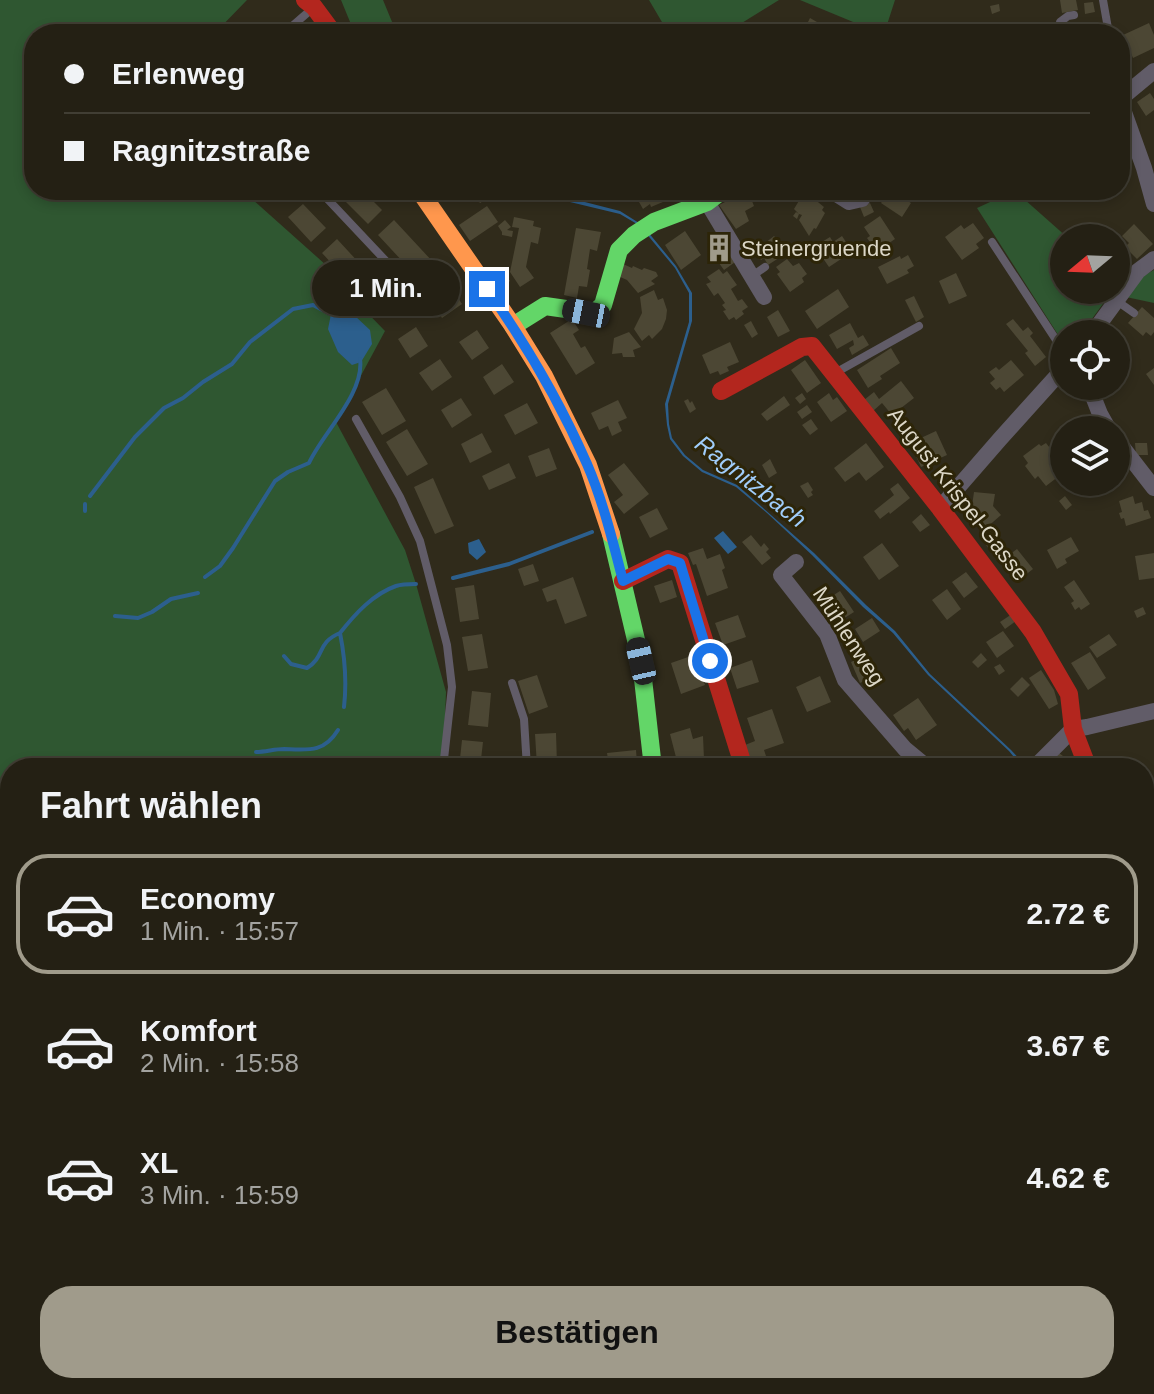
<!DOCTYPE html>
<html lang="de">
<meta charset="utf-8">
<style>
body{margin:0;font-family:Arial,sans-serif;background:#302d22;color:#f1f3f6;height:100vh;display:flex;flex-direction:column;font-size:30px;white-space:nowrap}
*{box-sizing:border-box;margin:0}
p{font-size:26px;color:#a3a3a0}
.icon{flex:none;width:44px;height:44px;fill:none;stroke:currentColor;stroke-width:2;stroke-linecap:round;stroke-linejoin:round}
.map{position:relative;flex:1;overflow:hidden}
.details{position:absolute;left:0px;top:758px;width:1154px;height:636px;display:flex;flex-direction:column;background:#242014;border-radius:32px 32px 0 0;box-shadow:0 4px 12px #0003,0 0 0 2px #413e34}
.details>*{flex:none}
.hud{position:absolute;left:24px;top:24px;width:1106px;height:176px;border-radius:32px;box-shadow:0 4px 12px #0003,0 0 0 2px #413e34;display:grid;align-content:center;height:176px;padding:0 40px;background:#242014}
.needle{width:52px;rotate:251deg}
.tools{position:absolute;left:1050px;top:224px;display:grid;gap:16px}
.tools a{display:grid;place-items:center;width:80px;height:80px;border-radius:50%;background:#242014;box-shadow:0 4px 12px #0003,0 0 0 2px #413e34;font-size:40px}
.end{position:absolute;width:36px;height:36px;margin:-18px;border:10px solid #1a73e8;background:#fff;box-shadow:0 0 0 4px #fff}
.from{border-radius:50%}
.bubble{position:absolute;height:56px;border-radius:28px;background:#242014;box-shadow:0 4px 12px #0003,0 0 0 2px #413e34;font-size:26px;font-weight:700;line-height:56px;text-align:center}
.car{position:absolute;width:24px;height:48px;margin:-24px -12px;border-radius:10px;box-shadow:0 0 6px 2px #0007;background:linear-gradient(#222 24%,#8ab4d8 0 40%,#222 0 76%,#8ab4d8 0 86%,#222 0)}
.hud b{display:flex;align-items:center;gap:28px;height:76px;font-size:30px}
.hud b+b{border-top:2px solid #413e34}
.hud i{width:20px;height:20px;background:#f1f3f6}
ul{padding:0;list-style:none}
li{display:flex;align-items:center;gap:24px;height:120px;margin:0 16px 12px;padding:0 24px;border:4px solid transparent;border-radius:32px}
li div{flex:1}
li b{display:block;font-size:30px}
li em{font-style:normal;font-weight:700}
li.on{border-color:#a09b8b}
li>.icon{width:72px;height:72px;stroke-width:1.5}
h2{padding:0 40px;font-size:36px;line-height:96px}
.primary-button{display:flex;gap:16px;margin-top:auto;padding:16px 40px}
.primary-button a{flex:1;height:92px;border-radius:32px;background:#a09b8b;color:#111;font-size:32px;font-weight:700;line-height:92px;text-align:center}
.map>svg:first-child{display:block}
</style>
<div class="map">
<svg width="1154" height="1394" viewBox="0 0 1154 1394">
<rect width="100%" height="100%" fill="#302b1b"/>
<path fill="#2f5731" d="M0,0H247L214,34H34V190H242L345,282L347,292L385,331L336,422L405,550L416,584L446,692L443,768H10V1384H531L539,1394H0Z
M341,0H383L397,34H355Z
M649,0H779L724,34H669Z
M800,0H895L884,34H866L858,24Z
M1001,197L1024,199L1068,238H1064V290H1113L1081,334H1064V344L977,208Z
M1154,270V303L1126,297C1134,286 1142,275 1154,270Z"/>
<path fill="#2c5f8d" d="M520,190H531L573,199L620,211L639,223L648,232L676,266L692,293V321L668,404L669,424L672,438L685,455L703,470L737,485L814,553L866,605L895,631L930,674L1011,750L1028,768H1023L1009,751L928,675L893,633L863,607L812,555L767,513L736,487L702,472L683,456L670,439L667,425L665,404L689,322V293L675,268L645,232L637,224L620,214Z
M342,308L355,316L370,330L372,344L361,362L352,365L338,352L328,329L331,314Z
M723,531L737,547L728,554L714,538Z
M479,539L486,552L477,560L469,553L468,543Z
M784,1384H811L815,1389V1394H789L784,1387Z"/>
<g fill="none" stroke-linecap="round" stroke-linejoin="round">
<path stroke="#2c5f8d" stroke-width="4" d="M90,496L135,437L164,408L183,398L203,382L232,364L250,342L293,309L313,305L336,317
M85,504V511
M205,577L220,566L233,548L275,481L288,472L309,463C322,434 365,393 360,359
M453,578L509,564L592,532
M115,616L138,618L152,612L171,599L198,593
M284,656L291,664L307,668C326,656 316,643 340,633
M344,707C347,681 345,658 340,633C355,614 373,594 396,586C402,584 410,584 416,584
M256,752C266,752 274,749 284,749C308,750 324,753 338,730
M0,1223L10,1220
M206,1384L209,1394
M924,1384L935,1392"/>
</g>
<path fill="#4c4734" d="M1060,0H1076L1078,10L1062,13Z
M1093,2L1095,12L1085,14L1084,3Z
M999,4L1000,11L992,14L990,6Z
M810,18L838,34H809L804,30Z
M1149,23L1154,35V48L1133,58L1123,35Z
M1150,93L1154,99V110L1146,116L1137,102Z
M354,190H362L382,210L368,224L344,200Z
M468,190L485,191L481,203L465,197Z
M641,190H672L667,194L670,199L651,207L650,204L643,209L635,195L642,192Z
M890,190L892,192L893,190H908L903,198L911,203L902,217L881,203Z
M741,194L752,201L754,206L745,211L749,221L736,229L719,205Z
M803,194L813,198L824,207L822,210L825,213L816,229L814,228L809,236L799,220L802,215L799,214L797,219L793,216L796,212L799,214L794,209Z
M870,203L874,212L864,217L860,207Z
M303,204L326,228L311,242L288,217Z
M487,206L498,222L470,241L459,225Z
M880,216L895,239L879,250L874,243L872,245L867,238L870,236L864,227Z
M514,217L534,221L533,226L541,228L538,244L531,242L526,267L534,278L520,287L510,272L519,228L512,227Z
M394,220L433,262L417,277L378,235Z
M505,220L511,227L507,230L513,231L512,237L502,235V232L498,226Z
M973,223L984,238L976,244L979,248L962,260L945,237L961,225L964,229Z
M1134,224L1153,244L1137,259L1125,247L1129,243L1122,236Z
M576,228L601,232L597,251L590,249L587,269L590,270L587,287L579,286L577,298L564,295Z
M685,231L701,255L681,270L665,245Z
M774,236L788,252L768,265L764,258L761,260L755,251Z
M842,236L848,245L843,248L847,255L829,267L818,251L820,250L817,245L830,237L833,242Z
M337,239L361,265L346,279L322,253Z
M722,241L726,248L715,254L711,247Z
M750,245L755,253L747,258L742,250Z
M730,249L738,260L724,270L716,259Z
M908,255L914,266L907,270L909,273L887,284L878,267L900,256L901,259Z
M787,259L793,266L799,263L807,274L802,278L804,282L790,292L777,274L780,272L776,267Z
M623,264L632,268L633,266L642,270L644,268L656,272L658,276L651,281L655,284L638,293L627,280L618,276Z
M501,268L510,281L503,286L494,273Z
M719,269L723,274L727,271L737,285L731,289L738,301L742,299L748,307L742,311L744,314L736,320L734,317L729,320L723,311L726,310L722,305L725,303L718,293L714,296L706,284L711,282L707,277Z
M956,273L967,296L949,304L939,281Z
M372,275L396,301L379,316L356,289Z
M450,285L462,304L442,318L430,299Z
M838,289L849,307L817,329L805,311Z
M654,290L658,300L663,298L667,310L666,319L662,329L652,339L649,335L642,341L634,329L642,313L640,297Z
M914,296L924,317L916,322L905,300Z
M1142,307L1154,318V332L1151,336L1146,332L1143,336L1128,323Z
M778,310L790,331L778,337L767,317Z
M572,319L579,330L573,334L581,348L585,346L595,363L576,375L550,333Z
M1013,319L1023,331L1028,327L1033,333L1030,336L1046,357L1035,366L1025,353L1028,351L1006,324Z
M751,321L758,334L752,338L744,325Z
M850,323L858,338L863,335L869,345L852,355L849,348L854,345L853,340L837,349L829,335Z
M416,327L428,346L410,358L398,339Z
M477,330L489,348L472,360L459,342Z
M629,332L641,347L633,350L635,357H623L622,353L612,354L614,338Z
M1116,338L1129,348L1116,365Z
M730,342L739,362L727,367L729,371L720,375L718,371L710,374L702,355Z
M891,348L900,363L880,376L882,379L868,388L857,370Z
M440,359L452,377L432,391L419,373Z
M805,360L821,383L807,393L791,370Z
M1011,360L1024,375L1004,392L1000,387L996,390L990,383L995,379L989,372L996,367L999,370Z
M502,364L514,382L494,395L483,377Z
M1154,368V385L1146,374Z
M901,381L914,398L892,415L882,403L873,411L864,400L874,392L879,399Z
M386,388L406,421L382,435L362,402Z
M802,393L806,399L800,404L795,398Z
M829,393L833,400L837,397L847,411L831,422L817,402Z
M784,396L790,405L767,421L761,414Z
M461,398L472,415L452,428L441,410Z
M688,399L690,403L692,401L696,409L690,413L684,401Z
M618,400L627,418L618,422L622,431L612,436L608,426L599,430L591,413Z
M527,403L538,423L515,435L504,415Z
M807,405L812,412L802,419L797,412Z
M811,419L818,429L810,435L802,425Z
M407,429L428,464L407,476L386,442Z
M936,431L947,455L921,467L910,443Z
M482,433L492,452L470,463L461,444Z
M866,443L884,467L866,481L859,472L845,482L834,468Z
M1046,443L1056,456L1052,459L1063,473L1046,486L1038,476L1035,479L1025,466L1028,463L1023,456L1039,444L1041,446Z
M1135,443H1147L1148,455H1136Z
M549,448L557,469L536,477L528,456Z
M770,459L777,473L769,478L762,465Z
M509,463L516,478L489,490L482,476Z
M624,463L649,494L624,514L614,502L623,495L608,475Z
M433,478L454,526L435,534L414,487Z
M808,482L813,490L811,492L813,495L808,498L800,486Z
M898,483L910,498L890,514L889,512L880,519L874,511L894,495L890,489Z
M974,492L995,494L993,506L1001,515L985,529L971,513Z
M1065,496L1072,505L1066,510L1059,501Z
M1133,496L1135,504L1142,502L1144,511L1148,510L1151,518L1126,526L1124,518L1121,519L1119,513L1122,512L1119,501Z
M657,508L668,529L650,538L639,517Z
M921,514L930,525L920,532L912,522Z
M990,528L1002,544L991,552L979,535Z
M751,535L761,547L764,543L769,549L766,552L771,558L762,565L742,542Z
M1071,537L1079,551L1065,559L1067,563L1057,569L1047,550Z
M882,543L899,566L879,580L863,557Z
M703,548L707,559L720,554L725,568L722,570L728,588L707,596L696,564L693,565L688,553Z
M1017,549L1033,569L1019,580L1017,577L1015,579L1001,561Z
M1154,553V578L1139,580L1135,556Z
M533,564L539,581L524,586L518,569Z
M966,572L978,587L964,598L952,582Z
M573,577L587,616L565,624L556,599L547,602L542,589Z
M672,580L677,597L660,603L654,586Z
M1074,580L1090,604L1081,610L1079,607L1075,610L1071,603L1074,601L1064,587Z
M474,585L479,619L460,622L455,588Z
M947,589L961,609L947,620L932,600Z
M840,591L854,612L832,626L818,605Z
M1143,607L1146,614L1137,618L1134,611Z
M1012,614L1016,621L1005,629L1000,622Z
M738,615L746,637L723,645L715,623Z
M872,618L880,631L863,642L855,629Z
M1003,631L1014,646L997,658L986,642Z
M482,634L488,668L468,671L462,637Z
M1109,634L1117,645L1097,658L1089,647Z
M1090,652L1106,678L1088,690L1071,663Z
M981,653L987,660L978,668L972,662Z
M694,655L705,685L681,694L671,663Z
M866,655L875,676L860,683L851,662Z
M752,660L759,682L737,689L730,668Z
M1000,664L1005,671L999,675L994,667Z
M1041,670L1054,690L1058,704L1049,709L1029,678Z
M537,675L548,707L529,714L518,681Z
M820,676L831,702L807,712L796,687Z
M1022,677L1030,685L1018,697L1010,689Z
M472,691L491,693L488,727L468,725Z
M918,698L937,725L916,740L908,728L904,731L893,715Z
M772,709L784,743L764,750L766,756L751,761L745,745L755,741L747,718Z
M690,728L693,739L703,736L704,759L678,765L670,734Z
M556,733L557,765L537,766L535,734Z
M462,740L483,742L480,768H459Z
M636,750L637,763L609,766L607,753Z
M1059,753L1067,759L1060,768H1048Z
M874,758L879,768H852Z
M796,760L797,768H770V767Z
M1154,782V813L1144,818V787Z
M1147,840L1151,850L1144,854V841Z
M1152,1097H1154V1136L1148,1135Z
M1144,1202L1151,1227L1144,1229Z"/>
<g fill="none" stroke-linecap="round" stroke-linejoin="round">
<path stroke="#615c68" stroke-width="8" d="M1103,0L1109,34
M283,34L313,8
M1060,34V22L1068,16L1074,15
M319,190L417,294
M811,194L813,190
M992,242L1064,352
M752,276L765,267
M1117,301L1134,313
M835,373L919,326
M356,419L400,497L420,541L447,645L452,687L443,768
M512,683L524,719L527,768
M848,1394L851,1386L853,1384"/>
<path stroke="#615c68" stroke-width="16" d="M1120,99L1154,71
M1120,101L1144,168L1154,204
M830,190L849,202L862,199L868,190
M707,202L764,297
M1092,334L1138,271L1154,259
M1089,386L1100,414L1109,430
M1116,439L1154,488
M940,508L1000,439L1064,368
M796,562L781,575L827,634L845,680L905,749L928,768
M1034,768L1073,729L1087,727L1154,711
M1144,888L1154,908
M1144,1261L1154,1254
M1100,1394L1128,1384"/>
<path stroke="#63d668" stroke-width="18" d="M513,326L545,306L594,313L603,305L619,250L634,235L654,222L707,202L723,190
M611,534L641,661L653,768
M941,1384L949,1394"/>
<path stroke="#ff974d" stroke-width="18" d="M419,190L513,326L544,376L588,465L611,534"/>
<path stroke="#b3261e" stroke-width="18" d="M305,0L314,7L334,34
M721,391L802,347L812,346L940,508L1033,632L1069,694L1073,729L1088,768
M623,581L668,559L680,563L744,768"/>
</g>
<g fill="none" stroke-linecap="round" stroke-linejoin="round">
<path stroke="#1a73e8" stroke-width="10" d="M487,289C526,344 560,402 587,464C603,501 613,542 623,581L668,559L680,563L710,661"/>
</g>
<defs>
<symbol id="building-bare" viewBox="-9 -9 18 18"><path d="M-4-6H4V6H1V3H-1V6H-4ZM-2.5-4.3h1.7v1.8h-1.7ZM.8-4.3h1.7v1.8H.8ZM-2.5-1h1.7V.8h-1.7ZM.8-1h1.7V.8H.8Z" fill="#a09b8b" stroke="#2d2508" stroke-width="2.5" paint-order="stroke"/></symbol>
</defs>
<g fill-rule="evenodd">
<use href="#building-bare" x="699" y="228" width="40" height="40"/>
</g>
<g text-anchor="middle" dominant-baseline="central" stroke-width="6" stroke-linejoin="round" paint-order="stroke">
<g font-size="22" fill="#dcd7c7" stroke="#2d2508" text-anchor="start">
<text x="741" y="248">Steinergruende</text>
</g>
<g font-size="22" fill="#dcd7c7" stroke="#2d2508">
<text transform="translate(958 494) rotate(52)">August Krispel-Gasse</text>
<text transform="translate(849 636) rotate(57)">Mühlenweg</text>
</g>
<g font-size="24" font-style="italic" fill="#a0cdfa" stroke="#2d2508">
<text transform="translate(751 481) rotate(38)">Ragnitzbach</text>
</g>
</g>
</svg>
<div class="tools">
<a><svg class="needle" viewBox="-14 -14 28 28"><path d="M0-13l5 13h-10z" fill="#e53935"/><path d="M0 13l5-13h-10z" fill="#a3a3a0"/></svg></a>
<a><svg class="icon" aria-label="locate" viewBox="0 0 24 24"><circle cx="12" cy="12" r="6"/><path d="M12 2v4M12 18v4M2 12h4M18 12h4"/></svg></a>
<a><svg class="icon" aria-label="layers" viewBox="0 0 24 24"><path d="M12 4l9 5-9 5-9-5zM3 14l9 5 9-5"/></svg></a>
</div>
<i class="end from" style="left:710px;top:661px"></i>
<i class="end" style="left:487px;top:289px"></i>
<div class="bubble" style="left:312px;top:260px;width:148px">1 Min.</div>
<i class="car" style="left:586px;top:313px;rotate:281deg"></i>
<i class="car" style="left:641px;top:661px;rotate:347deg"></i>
<div class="hud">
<b><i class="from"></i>Erlenweg</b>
<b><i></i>Ragnitzstraße</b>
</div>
<section class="details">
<h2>Fahrt wählen</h2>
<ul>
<li class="on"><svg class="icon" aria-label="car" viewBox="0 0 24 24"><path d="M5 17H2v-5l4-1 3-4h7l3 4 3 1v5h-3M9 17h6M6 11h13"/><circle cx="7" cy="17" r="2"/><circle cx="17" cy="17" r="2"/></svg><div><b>Economy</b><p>1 Min. · 15:57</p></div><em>2.72 €</em></li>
<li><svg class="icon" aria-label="car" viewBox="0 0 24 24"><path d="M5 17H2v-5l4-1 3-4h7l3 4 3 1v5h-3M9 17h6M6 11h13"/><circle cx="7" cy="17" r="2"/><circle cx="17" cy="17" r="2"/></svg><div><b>Komfort</b><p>2 Min. · 15:58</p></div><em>3.67 €</em></li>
<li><svg class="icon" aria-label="car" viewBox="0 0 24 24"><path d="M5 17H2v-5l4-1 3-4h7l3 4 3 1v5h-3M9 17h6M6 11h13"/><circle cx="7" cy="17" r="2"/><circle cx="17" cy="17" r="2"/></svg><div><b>XL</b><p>3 Min. · 15:59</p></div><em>4.62 €</em></li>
</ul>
<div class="primary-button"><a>Bestätigen</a></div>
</section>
</div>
